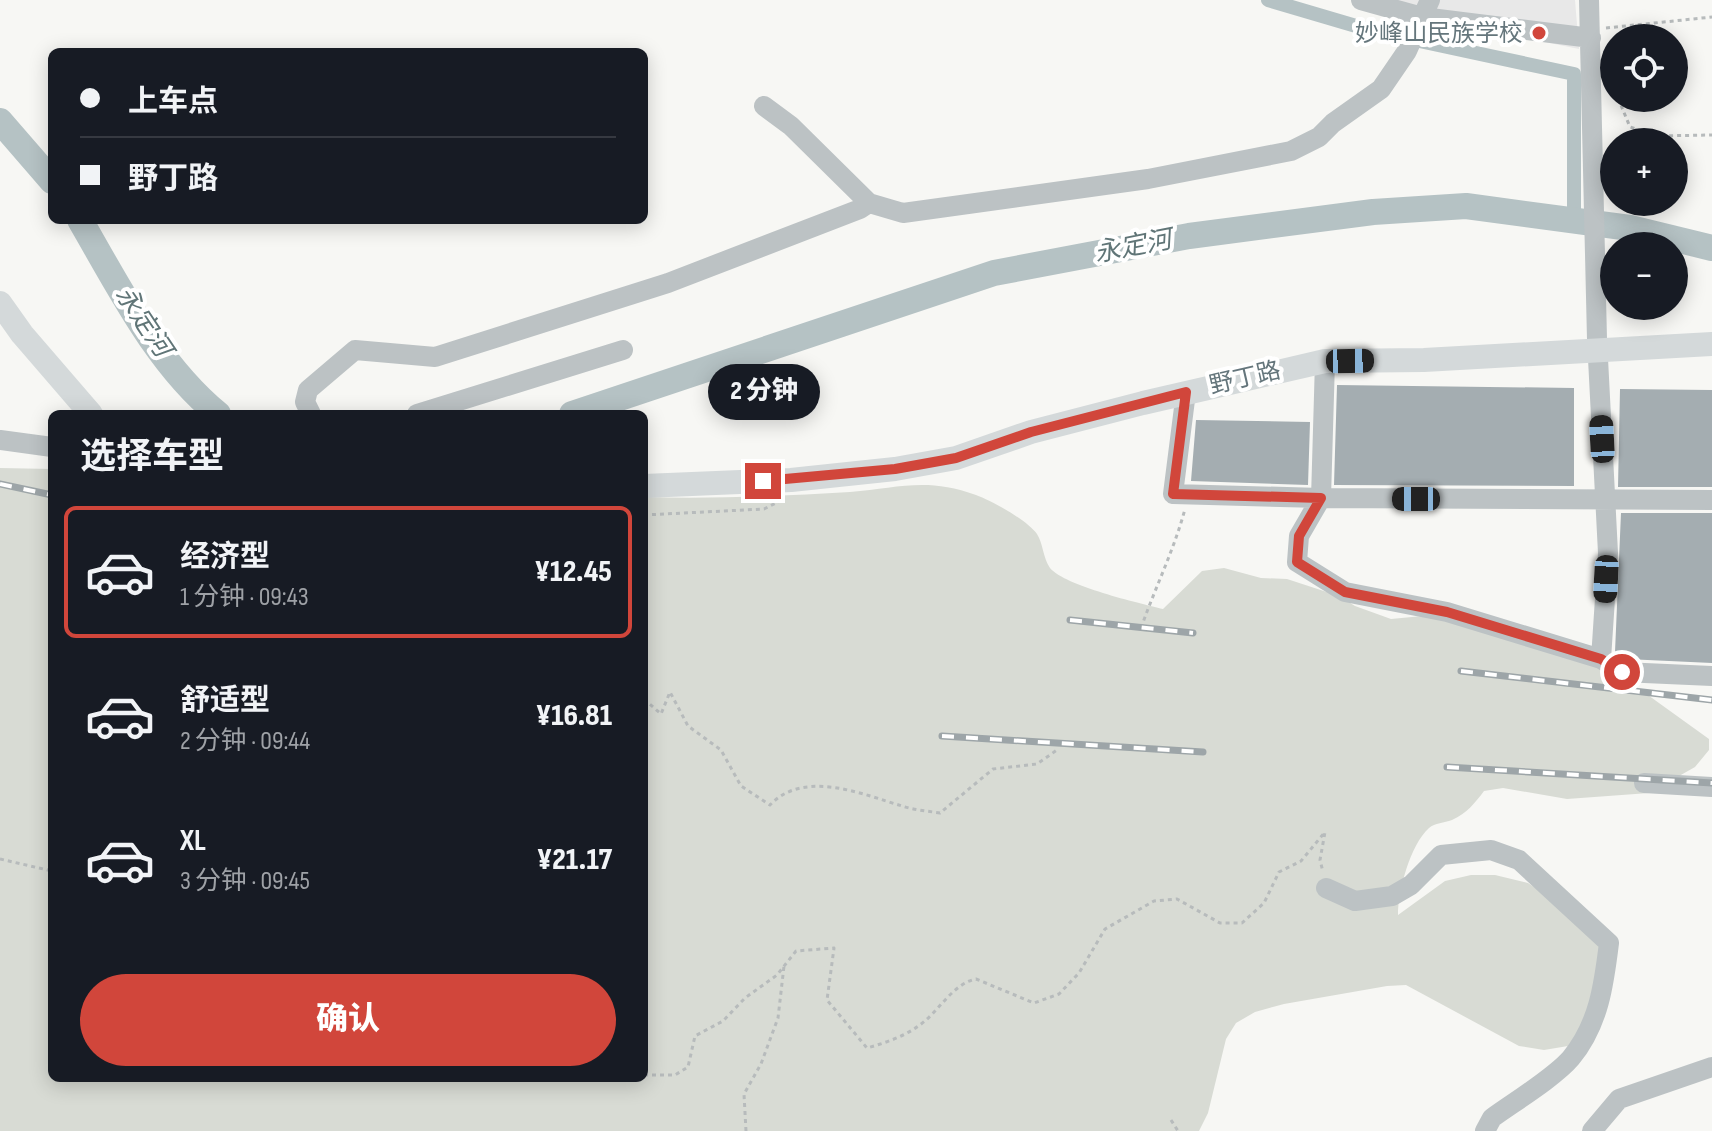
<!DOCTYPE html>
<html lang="zh">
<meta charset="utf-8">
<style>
body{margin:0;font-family:"Sofia Sans Condensed","Noto Sans SC",sans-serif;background:#242831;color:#f1f3f6;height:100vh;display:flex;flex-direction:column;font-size:30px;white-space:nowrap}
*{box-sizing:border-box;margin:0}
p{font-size:26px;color:#9ea1a6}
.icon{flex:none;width:44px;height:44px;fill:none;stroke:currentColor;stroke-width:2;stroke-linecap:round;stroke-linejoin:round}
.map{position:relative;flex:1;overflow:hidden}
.details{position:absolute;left:48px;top:410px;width:600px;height:672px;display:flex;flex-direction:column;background:#171b24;border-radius:12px;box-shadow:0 4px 20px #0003}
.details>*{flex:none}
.top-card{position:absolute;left:48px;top:48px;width:600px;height:176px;border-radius:12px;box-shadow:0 4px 20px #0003;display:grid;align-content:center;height:176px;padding:0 32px;background:#171b24}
.controls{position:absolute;left:1600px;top:24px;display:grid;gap:16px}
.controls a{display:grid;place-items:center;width:88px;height:88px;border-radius:50%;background:#171b24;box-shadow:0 4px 20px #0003;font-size:40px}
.end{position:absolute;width:36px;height:36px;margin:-18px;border:10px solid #d1463b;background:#fff;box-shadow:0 0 0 4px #fff}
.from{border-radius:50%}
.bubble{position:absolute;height:56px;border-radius:28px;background:#171b24;box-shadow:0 4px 20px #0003;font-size:26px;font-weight:800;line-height:56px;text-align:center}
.car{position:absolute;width:24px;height:48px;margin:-24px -12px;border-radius:10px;box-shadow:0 0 6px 2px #0007;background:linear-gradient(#222 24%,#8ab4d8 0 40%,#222 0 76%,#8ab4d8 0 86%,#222 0)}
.top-card b{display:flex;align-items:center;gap:28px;height:76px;font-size:30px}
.top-card b+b{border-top:2px solid #363941}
.top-card i{width:20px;height:20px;background:#f1f3f6}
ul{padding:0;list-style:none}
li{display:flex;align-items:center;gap:24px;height:132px;margin:0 16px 12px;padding:0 16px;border:4px solid transparent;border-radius:12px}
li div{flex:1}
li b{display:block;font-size:30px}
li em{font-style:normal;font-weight:800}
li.selected{border-color:#d1463b}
li>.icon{width:72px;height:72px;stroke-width:1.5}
h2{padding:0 32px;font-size:36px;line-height:96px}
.cta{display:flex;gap:16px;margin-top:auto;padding:16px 32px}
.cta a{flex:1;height:92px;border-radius:48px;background:#d1463b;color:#fff;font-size:32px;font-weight:800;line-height:92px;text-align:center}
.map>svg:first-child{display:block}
</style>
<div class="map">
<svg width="1712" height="1131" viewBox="0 0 1712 1131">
<rect width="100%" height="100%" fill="#f7f7f4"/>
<path fill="#e8e8e8" d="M1375,0H1575L1579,49L1422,17Z"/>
<path fill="#d8dbd4" d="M0,468L52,469V1078H644V497C713,499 781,496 850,492C898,488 927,477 976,495C992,501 1027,520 1037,534C1043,543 1043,558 1050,568C1065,586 1139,603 1163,609L1202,571L1224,568L1261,578L1287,579L1339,596L1355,606L1391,619L1433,615L1570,654L1627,680L1709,739V750L1695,767L1649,793L1567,799L1503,788L1484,791C1475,803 1467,813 1452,820C1444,823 1435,823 1429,828C1410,845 1398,891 1398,915L1445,881L1471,875H1495L1528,883L1555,901L1602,946L1609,998L1568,1046L1544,1050L1519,1046L1406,985L1387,986L1284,1004L1255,1012L1236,1023L1226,1039L1208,1113L1199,1131H0Z"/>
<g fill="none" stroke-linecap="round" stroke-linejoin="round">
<path stroke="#b5c2c4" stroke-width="14" d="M1268,0L1373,31L1574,74V220"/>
<path stroke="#b5c2c4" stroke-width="26" d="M0,121L52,181
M80,220C119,287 157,364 218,414
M572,414L994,273L1189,236L1373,212L1466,206L1630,228L1712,248"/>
</g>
<path fill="#a4adb1" d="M1337,385L1574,388V486L1334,485Z
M1620,389L1712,390V487H1618Z
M1196,420L1310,422L1308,485L1191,481Z
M1621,513H1712V663L1626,659L1615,652Z"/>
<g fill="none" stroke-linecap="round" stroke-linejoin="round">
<path stroke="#b7bbbc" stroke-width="3" stroke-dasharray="4 4" stroke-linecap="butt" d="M1606,28L1712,17
M1609,77L1614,88
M1618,98L1630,127L1656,136L1712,135
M644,515L764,509L782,500
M1141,628C1155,588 1174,550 1185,509
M644,699L661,714L670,692L688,726L721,750L741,786L770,805C804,769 862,794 902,806C914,810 927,811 940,813L993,769L1037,764L1057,750
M0,859L52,871
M644,1075H675L688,1067L695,1036L723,1021L745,998L777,975L796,951L834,948L827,1000L867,1048C888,1042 909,1035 926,1020C941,1007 955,983 976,979L1034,1003L1059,994L1079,973L1105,929L1154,901L1177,899L1220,923H1242L1264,903L1279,872L1301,861L1325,832L1320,860L1323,872
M1171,1120L1178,1131
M746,1131L744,1094L761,1064L778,1018L784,966"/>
<path stroke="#bcc2c4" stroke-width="20" d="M1361,0L1422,17L1591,38
M1589,0L1597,339L1608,553L1601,659
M764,106L791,126L869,203L903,213L1148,179L1291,151L1319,137L1333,123L1381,89L1407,51L1430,0
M1325,361L1321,498L1712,500
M1186,392L1173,494L1321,498L1299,536L1297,562L1345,592L1447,612L1601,659L1622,672L1712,676
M311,414L305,402L308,390L355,350L435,357L668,283L860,209L869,203
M417,414L623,350
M0,440L52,447
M1644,783L1712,787
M1326,888L1355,901L1392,896L1411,885L1441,855L1491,850L1519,860L1609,943C1604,984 1599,1024 1571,1058C1555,1077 1514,1102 1492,1118L1485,1131
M1592,1131L1619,1099L1712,1067"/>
<path stroke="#d4d9da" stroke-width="24" d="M0,303L22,334L91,414
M644,486L791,480L895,469L956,458L1031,432L1143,403L1325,361L1424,360L1712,344"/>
<defs>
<path id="rail" d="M0,484L52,495
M1070,620L1193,633
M1461,671L1712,700
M942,736L1203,752
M1447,767L1712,783"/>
</defs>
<use href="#rail" stroke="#9da5a8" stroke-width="7"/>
<use href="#rail" stroke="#fff" stroke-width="4" stroke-dasharray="12" stroke-linecap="butt"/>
</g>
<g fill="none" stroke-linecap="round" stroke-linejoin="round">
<path stroke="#d1463b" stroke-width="10" d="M763,481L895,469L956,458L1031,432L1186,392L1173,494L1321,498L1299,536L1297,562L1345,592L1447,612L1601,659L1622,672"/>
</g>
<circle fill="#d1463b" stroke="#fff" stroke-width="3" cx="1539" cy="33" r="8"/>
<g text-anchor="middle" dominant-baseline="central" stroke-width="8" stroke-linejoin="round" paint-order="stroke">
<g font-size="24" fill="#65767c" stroke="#fff" text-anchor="end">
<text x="1523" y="33">妙峰山民族学校</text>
</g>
<g font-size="24" fill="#65767c" stroke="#fff">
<text transform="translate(1245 378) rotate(-13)">野丁路</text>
</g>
<g font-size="26" font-style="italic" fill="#607577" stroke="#fff">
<text transform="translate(1133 247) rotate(-11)">永定河</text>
<text transform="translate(143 322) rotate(56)">永定河</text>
</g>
</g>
</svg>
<div class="controls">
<a><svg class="icon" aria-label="locate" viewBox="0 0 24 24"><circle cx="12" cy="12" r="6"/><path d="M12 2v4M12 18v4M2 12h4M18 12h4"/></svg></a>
<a>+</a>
<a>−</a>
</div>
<i class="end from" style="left:1622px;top:672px"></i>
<i class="end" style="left:763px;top:481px"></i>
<div class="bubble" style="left:708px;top:364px;width:112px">2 分钟</div>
<i class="car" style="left:1350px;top:361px;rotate:89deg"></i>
<i class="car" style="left:1602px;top:439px;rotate:357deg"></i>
<i class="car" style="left:1416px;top:499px;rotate:270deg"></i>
<i class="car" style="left:1606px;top:579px;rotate:183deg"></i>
<div class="top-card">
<b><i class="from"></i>上车点</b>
<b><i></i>野丁路</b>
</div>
<section class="details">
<h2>选择车型</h2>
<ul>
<li class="selected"><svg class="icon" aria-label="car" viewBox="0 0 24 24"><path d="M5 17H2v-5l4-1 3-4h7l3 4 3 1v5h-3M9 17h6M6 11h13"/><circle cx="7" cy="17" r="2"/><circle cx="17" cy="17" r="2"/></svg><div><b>经济型</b><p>1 分钟 · 09:43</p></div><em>¥12.45</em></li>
<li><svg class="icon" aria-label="car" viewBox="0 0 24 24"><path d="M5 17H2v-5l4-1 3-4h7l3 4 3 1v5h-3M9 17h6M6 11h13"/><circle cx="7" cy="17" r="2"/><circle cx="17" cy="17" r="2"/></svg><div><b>舒适型</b><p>2 分钟 · 09:44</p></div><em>¥16.81</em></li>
<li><svg class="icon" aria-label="car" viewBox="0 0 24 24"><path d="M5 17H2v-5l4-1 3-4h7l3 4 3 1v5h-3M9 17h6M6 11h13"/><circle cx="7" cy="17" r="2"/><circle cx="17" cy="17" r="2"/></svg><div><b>XL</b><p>3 分钟 · 09:45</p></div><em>¥21.17</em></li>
</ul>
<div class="cta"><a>确认</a></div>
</section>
</div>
